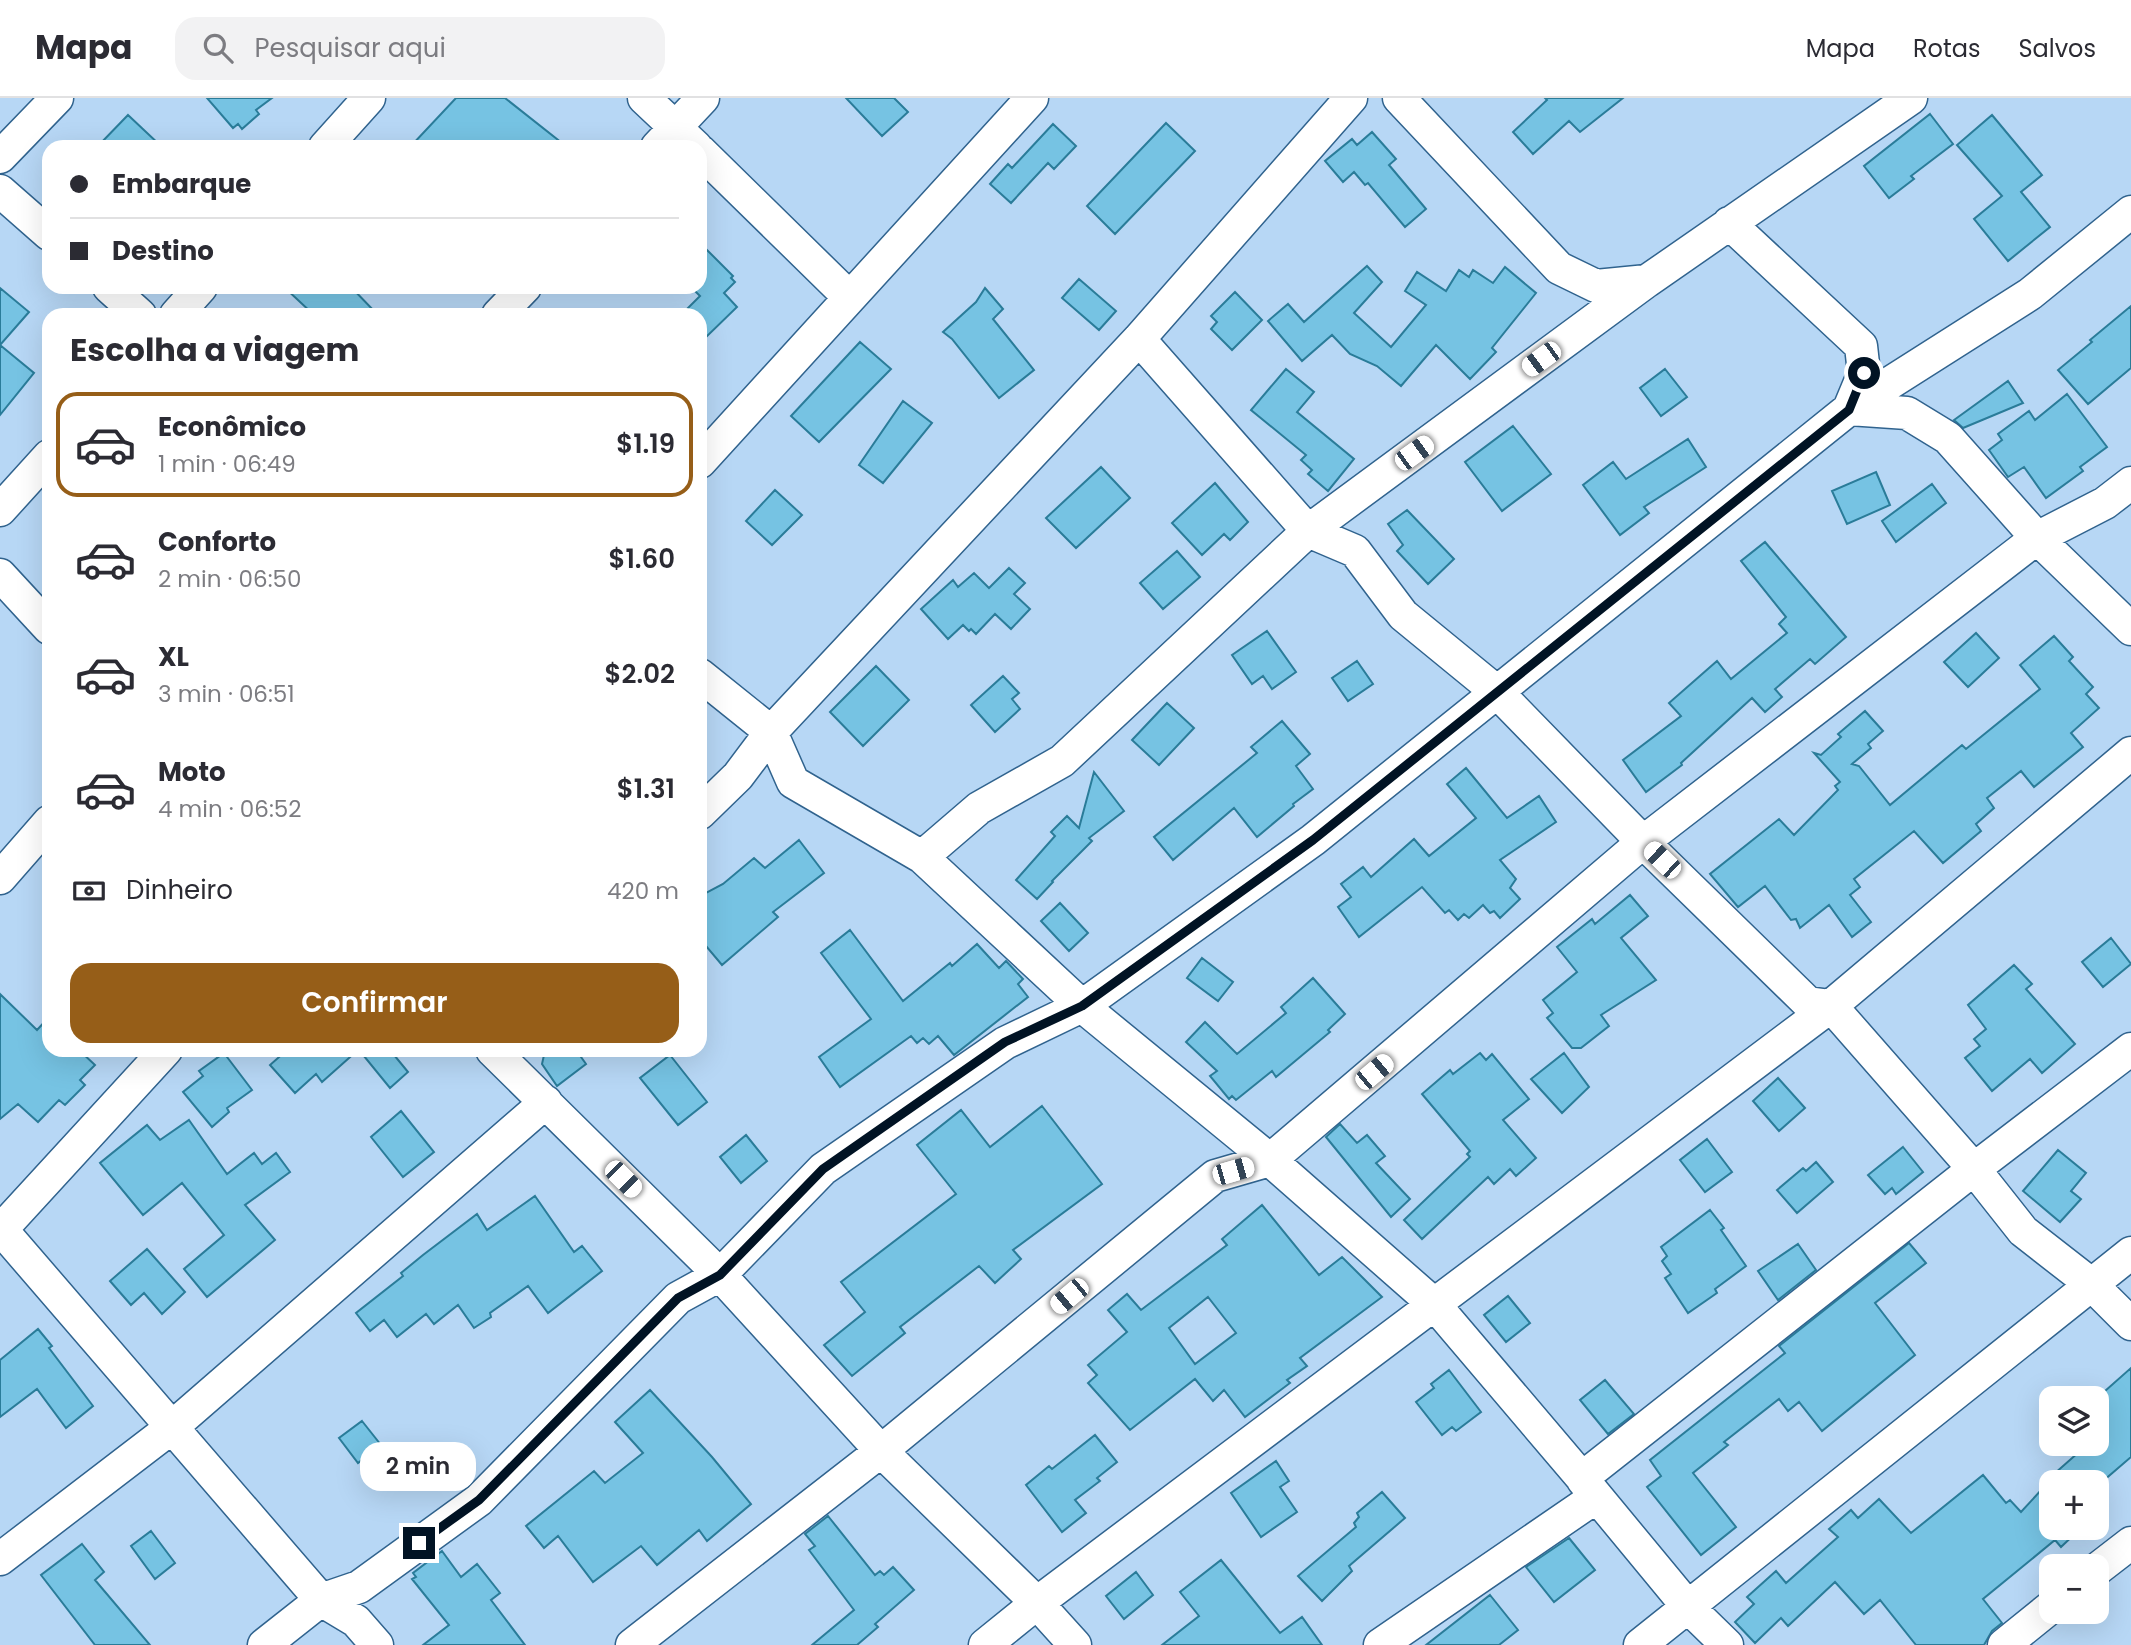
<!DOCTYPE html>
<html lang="pt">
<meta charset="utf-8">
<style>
body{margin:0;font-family:Poppins,sans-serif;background:#f2f2f3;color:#2b2b33;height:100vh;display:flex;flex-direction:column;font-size:26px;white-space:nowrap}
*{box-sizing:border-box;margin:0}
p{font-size:23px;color:#7c7c81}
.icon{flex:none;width:38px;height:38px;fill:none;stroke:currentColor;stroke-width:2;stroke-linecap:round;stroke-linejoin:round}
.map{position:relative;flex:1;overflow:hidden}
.sheet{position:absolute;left:42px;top:210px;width:665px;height:749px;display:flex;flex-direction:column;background:#fff;border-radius:21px;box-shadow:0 7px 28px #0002}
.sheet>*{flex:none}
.guide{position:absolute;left:42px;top:42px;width:665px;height:154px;border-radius:21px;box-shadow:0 7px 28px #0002;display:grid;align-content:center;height:154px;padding:0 28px;background:#fff}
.buttons{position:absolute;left:2039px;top:1288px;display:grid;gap:14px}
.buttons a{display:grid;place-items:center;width:70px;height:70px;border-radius:14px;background:#fff;box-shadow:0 7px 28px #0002;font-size:35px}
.end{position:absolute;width:32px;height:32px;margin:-16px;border:9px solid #011324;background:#fff;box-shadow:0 0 0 4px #fff}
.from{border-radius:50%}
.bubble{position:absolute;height:49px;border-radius:21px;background:#fff;box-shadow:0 7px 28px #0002;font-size:23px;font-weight:600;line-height:49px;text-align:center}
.car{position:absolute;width:21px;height:42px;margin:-21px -10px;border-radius:9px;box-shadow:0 0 5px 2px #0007;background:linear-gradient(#fff 24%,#345 0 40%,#fff 0 76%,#345 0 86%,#fff 0)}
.guide b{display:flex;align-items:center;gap:24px;height:66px;font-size:26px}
.guide b+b{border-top:2px solid #e1e1e2}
.guide i{width:18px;height:18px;background:#2b2b33}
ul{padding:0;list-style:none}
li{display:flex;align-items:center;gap:21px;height:105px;margin:0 14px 10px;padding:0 14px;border:4px solid transparent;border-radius:21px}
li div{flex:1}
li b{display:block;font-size:26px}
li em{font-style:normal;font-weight:600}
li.active{border-color:#965e18}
li>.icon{width:63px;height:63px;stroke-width:1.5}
h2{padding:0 28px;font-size:32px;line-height:84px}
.pay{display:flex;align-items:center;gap:18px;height:77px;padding:0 28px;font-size:26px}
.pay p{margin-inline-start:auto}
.button{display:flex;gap:14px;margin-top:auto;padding:14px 28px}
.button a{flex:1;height:80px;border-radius:21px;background:#965e18;color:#fff;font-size:28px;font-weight:600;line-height:80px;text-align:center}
header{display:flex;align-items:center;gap:42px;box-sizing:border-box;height:98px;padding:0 35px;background:#fff;border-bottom:2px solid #e1e1e2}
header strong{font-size:33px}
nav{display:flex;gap:38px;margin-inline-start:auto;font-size:24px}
.search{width:490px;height:63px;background:#f2f2f3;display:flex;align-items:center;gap:18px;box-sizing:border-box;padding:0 24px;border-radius:21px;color:#7c7c81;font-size:26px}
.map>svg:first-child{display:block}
</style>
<header>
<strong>Mapa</strong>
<div class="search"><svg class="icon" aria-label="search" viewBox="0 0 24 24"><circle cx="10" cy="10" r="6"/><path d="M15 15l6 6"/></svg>Pesquisar aqui</div>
<nav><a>Mapa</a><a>Rotas</a><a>Salvos</a></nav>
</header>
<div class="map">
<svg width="2131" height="1547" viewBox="0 0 2131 1547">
<rect width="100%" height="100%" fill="#b7d7f5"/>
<path fill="#76c3e3" stroke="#2a7c99" stroke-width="2" fill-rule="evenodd" d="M207,0H272L256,12L259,16L242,31L238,26L233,30Z
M456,0H505L567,49H410Z
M846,0H894L908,14L882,38Z
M1545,0H1623L1580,34L1569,23L1533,56L1513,34L1547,2Z
M1930,16L1953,46L1911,78L1914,81L1889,100L1864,68Z
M128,17L162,49H97Z
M1992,17L2042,77L2021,94L2050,129L2008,163L1974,121L2002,98L1957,47Z
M1166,25L1195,53L1115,136L1087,108Z
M1053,26L1076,48L1054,71L1048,65L1011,105L990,86L1008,66L1012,70Z
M1372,34L1396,61L1389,67L1426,111L1405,129L1368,85L1365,87L1354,74L1343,84L1325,63L1352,41L1357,47Z
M700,145L733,178L731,180L735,184L724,195L737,209L700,245V217H681L700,198L694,192L700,189Z
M1367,168L1382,184L1354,215L1391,249L1426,207L1405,193L1417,174L1446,193L1459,172L1469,179L1473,172L1493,185L1505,169L1536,195L1492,250L1496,254L1470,281L1436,247L1401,288L1377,268L1350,256L1332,237L1302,263L1268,223L1288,206L1304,224Z
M1079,181L1116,213L1099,232L1062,200Z
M284,189H351L378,217H314Z
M0,190L29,214L0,247L34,275L0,317Z
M985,190L1003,211L993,221L1034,272L999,300L952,241L943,234L976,204Z
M1235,194L1262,222L1232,252L1211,231L1217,224L1211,218Z
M2131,208V270L2088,306L2058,272L2092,244L2090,242Z
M860,244L891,271L819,344L791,318Z
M1286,271L1314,294L1297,314L1354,361L1328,393L1308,376L1312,372L1301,362L1306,357L1251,312Z
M1665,271L1687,299L1661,318L1640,290Z
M2008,283L2023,305L1963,330L1954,322Z
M2067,296L2107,349L2080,369L2083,373L2046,400L2024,369L2008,379L1989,352L2002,342L1998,336L2029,313L2035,322Z
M903,303L932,325L883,385L859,367Z
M1513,328L1551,376L1502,413L1465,364Z
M1688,341L1706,369L1644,409L1649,415L1620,437L1583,387L1613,364L1626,381Z
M1101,369L1130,400L1076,450L1046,420Z
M1876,374L1890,407L1847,426L1832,393Z
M1215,385L1248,424L1230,442L1224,436L1202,457L1172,425Z
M1932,386L1946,405L1896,444L1882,423Z
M775,392L802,417L772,447L746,423Z
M1407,412L1454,461L1428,486L1397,453L1403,447L1388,426Z
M1765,444L1846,539L1815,566L1810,561L1775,591L1782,599L1765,614L1752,600L1681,665L1682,667L1646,694L1623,662L1681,618L1669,605L1717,563L1731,581L1787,535L1779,526L1786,519L1741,463Z
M1177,453L1200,479L1163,511L1140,485Z
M1009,470L1025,485L1014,496L1030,511L1011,531L995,516L976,536L971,531L969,533L963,527L948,541L921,511L953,482L958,489L974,475L989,490Z
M1267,533L1296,574L1272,591L1263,578L1252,586L1232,557Z
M1976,535L1999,560L1968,589L1944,564Z
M2054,538L2073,559L2069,563L2093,589L2086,596L2099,610L2071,635L2083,649L2034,689L2021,673L1987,700L1994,710L1976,726L1981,733L1943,765L1914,733L1854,781L1860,789L1850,797L1871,824L1852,839L1829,807L1800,830L1796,821L1791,822L1765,788L1738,809L1710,776L1779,721L1794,737L1838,692L1835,688L1840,684L1814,655L1821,657L1841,639L1838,636L1865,613L1883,633L1868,646L1871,650L1852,666L1859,668L1890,707L1962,647L1966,651L2040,591L2020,567Z
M1357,563L1373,586L1348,603L1332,580Z
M876,568L909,602L863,648L830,614Z
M1003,578L1019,595L1012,601L1020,611L995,634L971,607Z
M1167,605L1194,630L1159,667L1132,642Z
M1282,623L1310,656L1296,668L1313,691L1293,706L1294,708L1257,739L1234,710L1173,762L1154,739L1257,655L1251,649Z
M1466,670L1507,720L1539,698L1556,724L1500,762L1516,781L1510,790L1520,801L1500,820L1494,813L1490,815L1483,807L1469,820L1464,816L1458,822L1449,812L1445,815L1422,789L1359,839L1338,809L1351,799L1341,786L1363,769L1371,779L1414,741L1429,758L1476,720L1447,686Z
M1094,674L1124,713L1089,740L1092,743L1052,783L1053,784L1037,801L1016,782L1055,738L1051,734L1067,718L1079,730Z
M799,742L824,775L773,814L778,819L722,867L700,841V798L723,786L754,760L765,770Z
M1630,797L1648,818L1621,840L1656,882L1601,917L1609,928L1581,950H1572L1547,920L1553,915L1543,902L1577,874L1557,849L1592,821L1595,826Z
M1060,805L1088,835L1069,853L1041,823Z
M850,832L903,903L950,865L952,868L977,846L999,870L1006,863L1023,881L1018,886L1028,899L954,957L938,938L929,946L923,940L917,945L911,938L840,989L819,959L871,921L821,855Z
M2111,840L2131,866L2103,889L2082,864Z
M1202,860L1233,884L1218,903L1187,880Z
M2014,867L2032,886L2026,891L2075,946L2042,975L2030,961L1992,993L1965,960L1980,948L1974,941L1986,931L1968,907Z
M1313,880L1345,916L1328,932L1330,934L1276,979L1272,973L1236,1002L1232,998L1229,1001L1210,978L1217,973L1186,944L1205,924L1237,956L1286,915L1281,909Z
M0,896L37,932L49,919V952H79L95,967L80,982L85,987L65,1007L59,1002L38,1024L18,1006L0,1021Z
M287,952H358L322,984L316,976L295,995L270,967Z
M359,952H390L408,974L390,990Z
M551,952H576L586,966L557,988L542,966L544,957Z
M224,955L252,992L227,1010L229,1014L212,1029L183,994L203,978L199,973Z
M1480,955L1486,962L1492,956L1529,1001L1503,1022L1536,1060L1516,1078L1510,1071L1494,1086L1488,1079L1422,1141L1404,1122L1470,1059L1467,1056L1470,1053L1422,996L1450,972L1453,976Z
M1564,955L1589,989L1562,1015L1531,981Z
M670,957L707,1004L678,1027L640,980Z
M1778,980L1805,1010L1779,1033L1753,1003Z
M1042,1008L1102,1086L1013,1152L1021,1161L995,1185L979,1168L900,1229L905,1235L852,1278L824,1247L865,1214L841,1184L956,1096L917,1047L961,1012L990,1049Z
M401,1013L434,1054L403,1079L371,1039Z
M189,1022L227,1076L254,1055L262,1066L276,1055L290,1074L245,1107L275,1142L207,1199L184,1171L224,1137L182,1085L143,1117L100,1065L147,1027L160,1042Z
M1340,1026L1357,1045L1367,1037L1385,1058L1376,1065L1410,1101L1391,1119L1326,1039Z
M746,1037L767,1063L741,1085L720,1059Z
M1707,1041L1732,1074L1705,1094L1680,1062Z
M1903,1049L1923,1074L1896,1096L1892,1090L1885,1096L1868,1077Z
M2058,1052L2086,1075L2071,1093L2081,1101L2060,1124L2023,1093Z
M1816,1064L1833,1084L1797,1115L1777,1092L1803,1070L1806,1073Z
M535,1098L574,1154L582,1148L602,1173L548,1215L528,1188L490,1215L491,1219L474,1230L458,1207L434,1226L426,1216L397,1239L384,1222L370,1233L356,1215L403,1178L401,1175L423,1157L477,1116L487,1132Z
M1262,1107L1319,1177L1342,1159L1382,1199L1300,1260L1307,1268L1287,1282L1290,1285L1245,1319L1224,1292L1213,1303L1195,1281L1130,1332L1088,1285L1097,1277L1088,1267L1127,1234L1108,1212L1127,1196L1141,1212L1227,1147L1222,1141ZM1208,1199L1236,1235L1195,1266L1169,1230Z
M1710,1112L1724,1130L1721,1132L1746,1168L1715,1191L1717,1195L1688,1215L1665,1180L1671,1176L1662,1163L1667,1158L1661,1149Z
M1909,1145L1926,1165L1875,1205L1915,1257L1822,1333L1799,1304L1788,1313L1779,1301L1724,1344L1728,1347L1693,1375L1736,1429L1701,1457L1647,1389L1661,1378L1650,1362L1785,1255L1779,1248Z
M1798,1146L1816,1172L1778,1202L1758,1173Z
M147,1151L185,1194L162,1216L144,1195L131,1207L110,1183Z
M1508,1198L1530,1225L1506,1244L1484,1217Z
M38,1231L52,1248L49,1250L93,1308L66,1330L37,1291L0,1319V1262Z
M2131,1270V1359L2096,1389V1384H2051V1430L2080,1431L2061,1449L2055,1442L1983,1501L2002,1525L1992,1533L1984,1547H1916L1880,1502L1864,1516L1835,1484L1788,1528L1781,1520L1755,1545L1735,1524L1754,1506L1747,1499L1776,1473L1786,1485L1838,1439L1829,1431L1851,1412L1858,1420L1879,1401L1911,1435L1983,1377L2006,1405L2010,1402L2021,1414L2055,1377L2054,1376L2088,1346H2096V1301Z
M1449,1272L1481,1314L1456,1333L1452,1329L1442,1337L1416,1304L1434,1290L1431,1286Z
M1605,1282L1634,1316L1608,1336L1580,1302Z
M650,1292L712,1359L751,1406L707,1443L699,1432L657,1467L641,1448L593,1484L558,1438L544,1450L526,1428L594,1373L605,1385L643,1355L615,1324Z
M362,1323L381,1347L358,1365L339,1340Z
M1095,1337L1117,1364L1097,1380L1100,1383L1075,1402L1086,1415L1062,1434L1026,1387L1049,1368L1052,1371Z
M1276,1363L1289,1383L1280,1389L1297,1414L1261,1439L1231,1395Z
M1382,1394L1405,1420L1349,1468L1352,1473L1322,1503L1298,1478L1356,1429L1354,1425L1359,1419L1357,1415Z
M828,1418L875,1477L880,1473L884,1477L893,1469L914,1492L875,1526L878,1529L857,1547H812L854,1512L809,1452L815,1448L805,1436Z
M151,1433L175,1465L155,1481L131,1448Z
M1569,1440L1595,1472L1554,1504L1526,1469Z
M82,1446L104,1474L95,1482L150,1547H95L41,1477Z
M442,1453L461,1479L477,1466L500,1495L491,1502L525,1547H423L449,1527L412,1481L416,1479L413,1475Z
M1221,1462L1280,1535L1302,1519L1322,1547H1162L1199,1518L1180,1494Z
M1136,1474L1153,1497L1124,1521L1106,1498Z
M1490,1497L1518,1532L1499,1547H1426Z"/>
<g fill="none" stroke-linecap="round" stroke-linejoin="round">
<defs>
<path id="minor" d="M644,0L696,49
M1399,0L1559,170L1596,188L1647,183L1911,0
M325,49L369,0
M657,49L703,0
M700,53L849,199
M0,59L57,0
M0,93L49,136
M1729,125L1861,248L1864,275L1849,311L1907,315L1948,340L2037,440L2131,531
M109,189L140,217
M176,217L201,189
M498,217L525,189
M1139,241L1308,433L1355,453L1403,517L1497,594L1643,744L1808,905L1831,908L1974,1071L2023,1133L2091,1186L2131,1226
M700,364L1032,0
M0,412L49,358
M0,477L49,530
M700,577L771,634L793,684L922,759L1082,908L1270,1062L1435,1207L1582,1380L1974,1071L2131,951
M700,715L738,678L771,634L1139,241L1351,0
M922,759L979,710L1062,663L1308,433L1647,183
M0,780L49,724
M492,952L720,1177L881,1353L1037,1505L1075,1547
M0,1130L321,1502L356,1523L377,1547
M0,1133L166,952
M1583,1382L1688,1509L1727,1547
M0,1461L171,1330L546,1004
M2096,1472L2131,1445
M264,1547L321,1502L359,1489L479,1402L678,1200L720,1177L823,1071L1005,945L1082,908L1313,742L1849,311L2030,196L2131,114
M632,1547L881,1353L1215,1078L1270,1062L1643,744L2037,440L2105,405L2131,385
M985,1547L1037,1505L1831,908L2131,655
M1380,1547L1596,1399
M1640,1547L2131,1155
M2004,1547L2051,1509"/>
</defs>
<use href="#minor" stroke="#30638e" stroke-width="35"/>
<use href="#minor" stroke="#fff" stroke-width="32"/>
</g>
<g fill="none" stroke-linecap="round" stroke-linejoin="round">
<path stroke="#011324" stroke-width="9" d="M419,1445L479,1402L678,1200L720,1177L823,1071L1005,944L1082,908L1313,742L1849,312L1864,275"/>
</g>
</svg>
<div class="buttons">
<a><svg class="icon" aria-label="layers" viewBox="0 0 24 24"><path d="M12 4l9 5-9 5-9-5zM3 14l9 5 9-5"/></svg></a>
<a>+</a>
<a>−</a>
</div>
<i class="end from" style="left:1864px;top:275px"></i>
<i class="end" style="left:419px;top:1445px"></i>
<div class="bubble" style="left:360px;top:1344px;width:116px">2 min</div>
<i class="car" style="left:1541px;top:261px;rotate:234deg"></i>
<i class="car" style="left:1414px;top:355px;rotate:54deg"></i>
<i class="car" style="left:1662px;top:762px;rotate:314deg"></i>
<i class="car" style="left:1374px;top:974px;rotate:50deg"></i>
<i class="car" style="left:1233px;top:1073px;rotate:74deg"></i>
<i class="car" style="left:623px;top:1081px;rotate:135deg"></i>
<i class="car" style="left:1069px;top:1198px;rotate:230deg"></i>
<div class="guide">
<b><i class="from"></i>Embarque</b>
<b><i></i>Destino</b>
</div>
<section class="sheet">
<h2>Escolha a viagem</h2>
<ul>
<li class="active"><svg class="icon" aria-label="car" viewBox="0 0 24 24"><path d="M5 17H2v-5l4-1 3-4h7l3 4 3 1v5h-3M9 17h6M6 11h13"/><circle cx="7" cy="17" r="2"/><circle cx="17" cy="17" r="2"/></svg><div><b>Econômico</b><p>1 min · 06:49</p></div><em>$1.19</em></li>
<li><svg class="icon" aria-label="car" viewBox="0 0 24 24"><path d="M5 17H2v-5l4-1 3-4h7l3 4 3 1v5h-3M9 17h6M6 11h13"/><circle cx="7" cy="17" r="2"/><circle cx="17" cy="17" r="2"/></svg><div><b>Conforto</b><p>2 min · 06:50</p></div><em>$1.60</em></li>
<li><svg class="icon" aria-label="car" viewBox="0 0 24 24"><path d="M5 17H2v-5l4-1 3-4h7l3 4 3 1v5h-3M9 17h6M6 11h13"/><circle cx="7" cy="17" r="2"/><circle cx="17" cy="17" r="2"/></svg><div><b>XL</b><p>3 min · 06:51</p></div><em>$2.02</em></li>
<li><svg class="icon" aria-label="car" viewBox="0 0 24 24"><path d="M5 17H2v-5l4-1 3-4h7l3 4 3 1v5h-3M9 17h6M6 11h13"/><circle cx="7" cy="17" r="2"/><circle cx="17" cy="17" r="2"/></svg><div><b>Moto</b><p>4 min · 06:52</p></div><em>$1.31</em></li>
</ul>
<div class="pay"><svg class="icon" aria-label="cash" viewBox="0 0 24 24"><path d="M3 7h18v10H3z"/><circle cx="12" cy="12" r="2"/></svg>Dinheiro<p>420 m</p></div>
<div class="button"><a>Confirmar</a></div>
</section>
</div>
